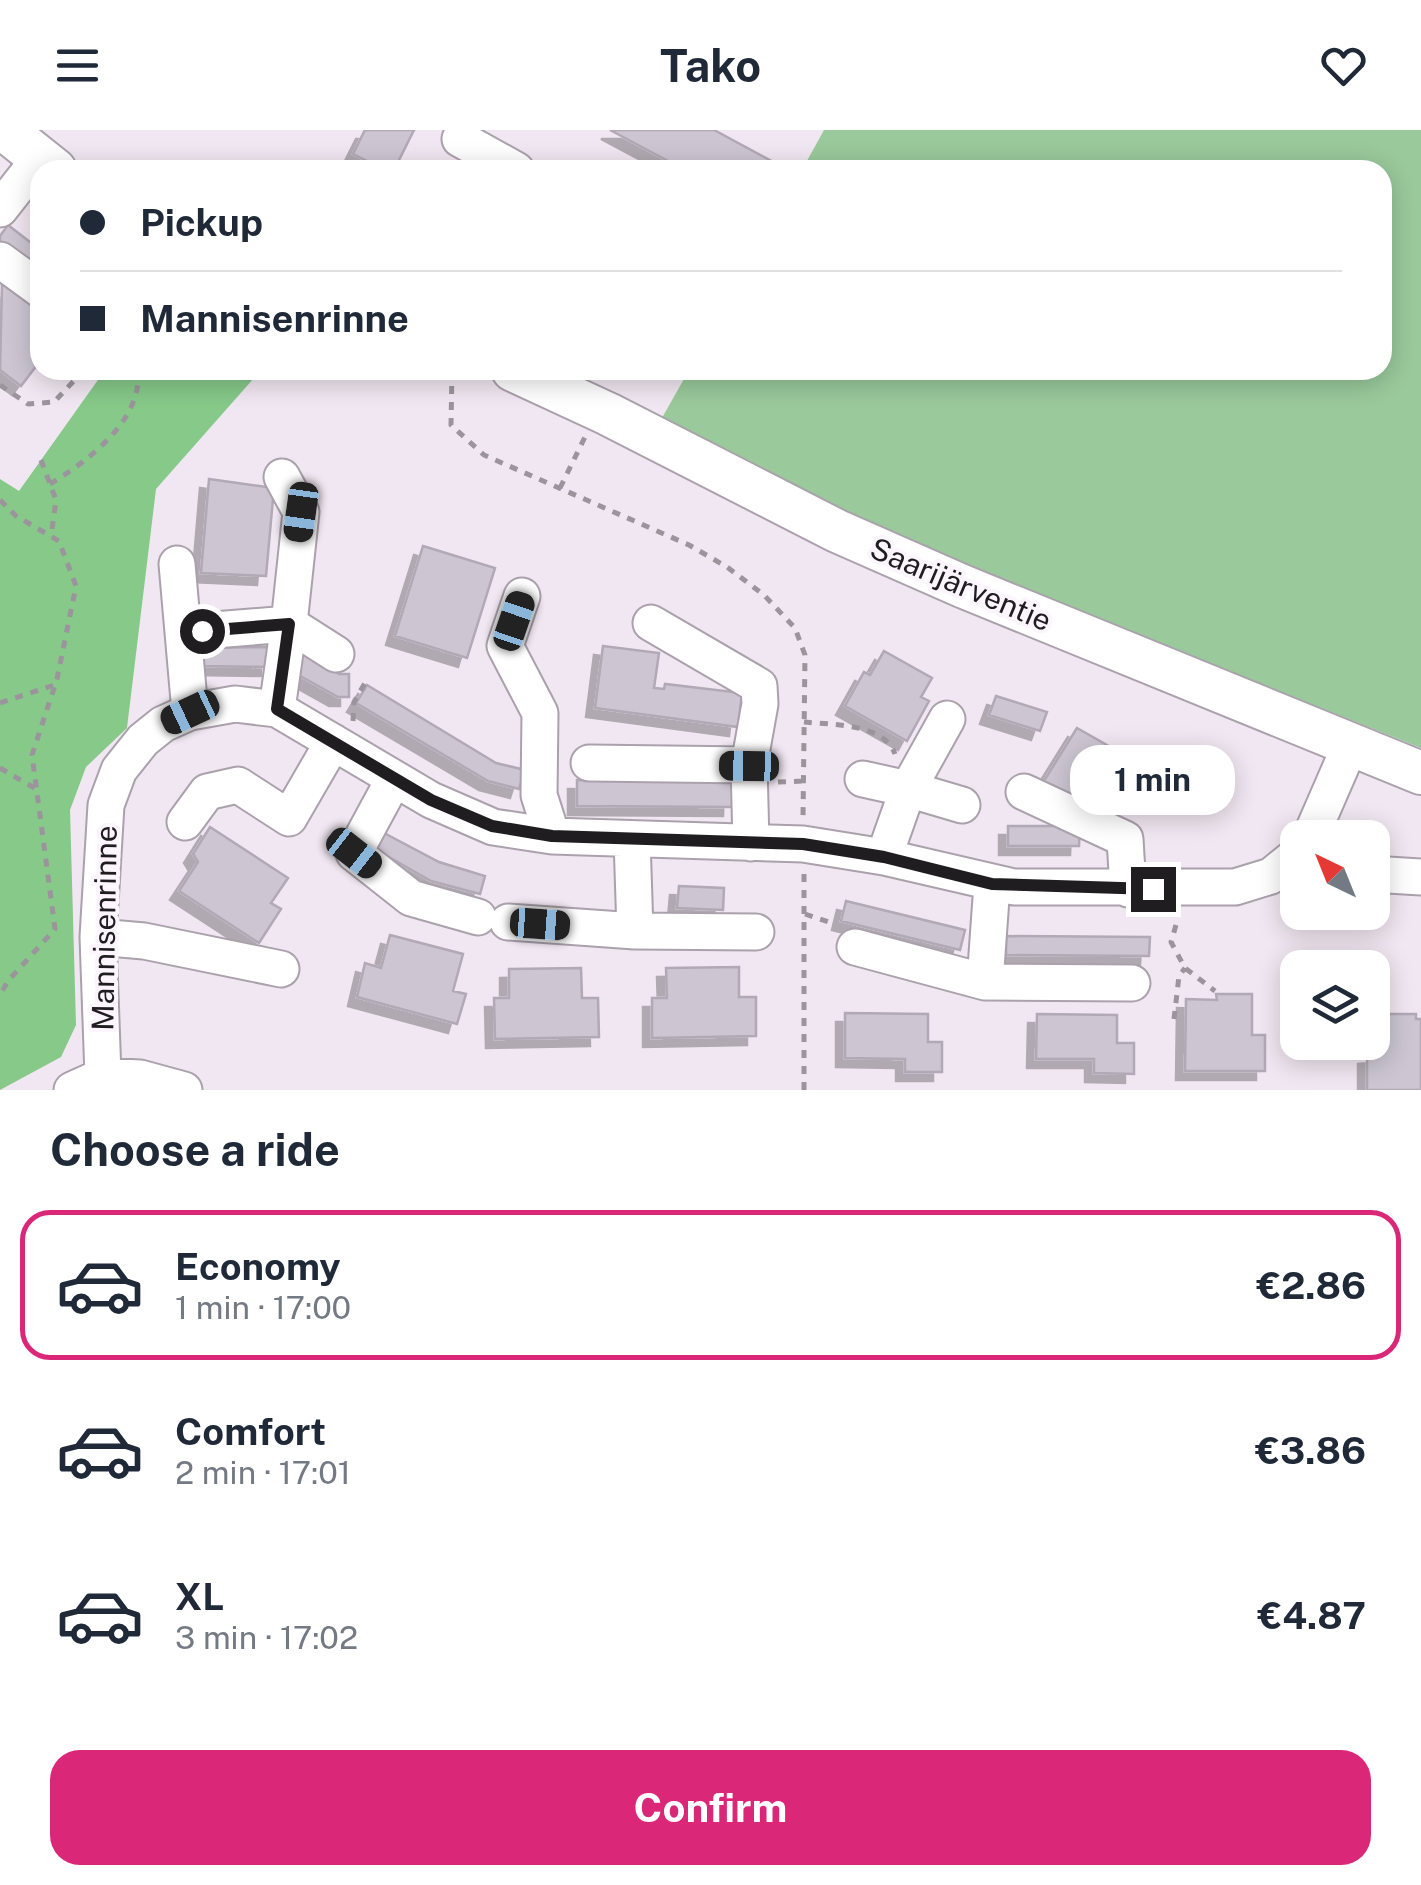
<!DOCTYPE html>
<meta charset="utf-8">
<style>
body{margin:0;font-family:"Public Sans",sans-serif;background:#f2f2f3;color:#1f2937;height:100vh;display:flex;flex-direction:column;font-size:38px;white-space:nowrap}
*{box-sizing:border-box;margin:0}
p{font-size:32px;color:#747a83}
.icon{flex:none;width:55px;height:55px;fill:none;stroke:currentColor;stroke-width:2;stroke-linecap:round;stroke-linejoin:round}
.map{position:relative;height:960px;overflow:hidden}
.drawer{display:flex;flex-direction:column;background:#fff;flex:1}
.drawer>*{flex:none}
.top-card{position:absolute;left:30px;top:30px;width:1362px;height:220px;border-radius:30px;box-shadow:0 5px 25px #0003;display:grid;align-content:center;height:220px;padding:0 50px;background:#fff}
.needle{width:65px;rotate:317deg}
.fabs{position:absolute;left:1280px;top:690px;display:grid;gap:20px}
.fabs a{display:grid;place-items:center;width:110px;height:110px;border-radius:20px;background:#fff;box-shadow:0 5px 25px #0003;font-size:50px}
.end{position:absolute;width:45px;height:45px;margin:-22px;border:12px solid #201d21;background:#fff;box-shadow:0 0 0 5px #fff}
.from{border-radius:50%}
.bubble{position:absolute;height:70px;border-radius:30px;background:#fff;box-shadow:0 5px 25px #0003;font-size:32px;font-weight:700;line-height:70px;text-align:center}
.car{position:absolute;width:30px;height:60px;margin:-30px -15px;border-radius:12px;box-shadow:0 0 8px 2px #0007;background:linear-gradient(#222 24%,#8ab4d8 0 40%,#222 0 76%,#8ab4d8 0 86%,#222 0)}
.top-card b{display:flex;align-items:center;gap:35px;height:95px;font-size:38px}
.top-card b+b{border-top:2px solid #e0e1e3}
.top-card i{width:25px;height:25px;background:#1f2937}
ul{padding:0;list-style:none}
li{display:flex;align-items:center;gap:30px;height:150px;margin:0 20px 15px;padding:0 30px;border:5px solid transparent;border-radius:30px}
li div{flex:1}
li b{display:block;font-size:38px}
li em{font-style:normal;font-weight:700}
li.active{border-color:#db2777}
li>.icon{width:90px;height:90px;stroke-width:1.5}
h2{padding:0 50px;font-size:45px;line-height:120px}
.button{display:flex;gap:20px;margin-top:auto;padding:20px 50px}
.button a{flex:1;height:115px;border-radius:30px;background:#db2777;color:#fff;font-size:40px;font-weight:700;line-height:115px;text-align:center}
header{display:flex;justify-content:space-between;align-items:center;height:130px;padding:0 50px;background:#fff;font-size:45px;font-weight:700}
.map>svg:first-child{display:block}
</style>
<header><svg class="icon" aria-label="menu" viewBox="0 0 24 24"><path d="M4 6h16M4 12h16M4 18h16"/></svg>Tako<svg class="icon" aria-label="heart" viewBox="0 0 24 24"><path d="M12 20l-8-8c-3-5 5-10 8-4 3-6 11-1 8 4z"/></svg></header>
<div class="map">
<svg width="1421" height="960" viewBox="0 0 1421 960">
<defs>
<filter id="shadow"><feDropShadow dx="-9" dy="9" stdDeviation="0" flood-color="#0004"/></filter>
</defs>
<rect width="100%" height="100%" fill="#f1e7f2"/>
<path fill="#9ac99b" d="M824,0H1421V618L874,399L658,295L689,240H1382V40H802Z"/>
<path fill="#86c989" d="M105,240H261L156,359L127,598L86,637L70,680L76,895L61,927L0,960V349L19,361Z"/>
<path fill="#cdc6d2" stroke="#b1a9b5" stroke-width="2.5" filter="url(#shadow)" d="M365,0H414L394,40H385L353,24Z
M610,0H714L777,34L774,40H685Z
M8,95L39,119L27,135L0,114V106Z
M2,154L40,182V231L21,256L0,240Z
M209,349L274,358L266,446L201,443Z
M423,416L495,438L467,528L395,506Z
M603,516L659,523L654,558L664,559L665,554L742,563L738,597L595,578Z
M270,517V537L202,536V518Z
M884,521L932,548L921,567L929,571L907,611L845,576L864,542L870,545Z
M302,522L339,544H349V567H338L295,543Z
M367,555L496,633L525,640L519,659L488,651L356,573Z
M996,566L1047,582L1040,601L989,585Z
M1077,598L1135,631L1121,657L1117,654L1099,686L1042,654Z
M577,650L733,652L732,677L577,676Z
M1008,696H1080L1079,716H1008Z
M210,697L288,748L271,773L281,779L259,813L179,761L198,732L193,724Z
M384,703L439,732L485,746L480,764L431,751L375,719Z
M679,756L724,758L723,780L677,778Z
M846,771L965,800L960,820L841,791Z
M390,805L463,824L453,861L466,864L457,894L357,867L365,833L381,838Z
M1006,806L1150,807L1149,826L1006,825Z
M739,837V867H756V906L652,908V868H667L666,838Z
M581,838L582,868H598L599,907L495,909L494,868H509V839Z
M1216,864H1252V905H1265V941H1185L1186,869L1217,870Z
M845,883L928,884V912H942V942H905V929L845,928Z
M1037,884L1117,885V913H1134V944L1094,943V929H1036Z
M1380,884H1416V889H1421V960H1367V925L1380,924Z"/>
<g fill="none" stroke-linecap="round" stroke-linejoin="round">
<defs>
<path id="minor" d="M460,9L516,40
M0,79L40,28
M0,130L40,159
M282,347L301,382L289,494L336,524
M177,434L190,582
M522,466L505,516L540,583L539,665L552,706
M651,493L759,556L760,574L749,635
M202,501L289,494L277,579
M589,633L749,635L751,713
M394,649L354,723L411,768L478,787
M863,649L908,659L947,589
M1024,662L1125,709L1128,759
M185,692L207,662L238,655L289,688L333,612
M1310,708L1350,616
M632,709L635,801L756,802
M884,727L908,659L962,675
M1372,744L1421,747
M992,754L985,852L1132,853
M508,792L635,801
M98,807L144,811L281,839
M855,817L985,852
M103,946L98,807L106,675L119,640L143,610L163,594L190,582L235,574L277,579L431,670L493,697L552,706L803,714L884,727L1014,757H1235L1271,746L1298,724
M72,960L103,946L140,948L184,960"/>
<path id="major" d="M5,0L55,40
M513,240L608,284L837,401L962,456L1421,643"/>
</defs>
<use href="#minor" stroke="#aaa1ac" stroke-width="39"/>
<use href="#major" stroke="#aaa1ac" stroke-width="46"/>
<path stroke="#9b949c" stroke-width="5" stroke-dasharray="8 8" stroke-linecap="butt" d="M452,240L451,295L484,325L689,415L727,437L764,465L795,498L805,525L803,688
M456,240L483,249
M0,255L28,274L54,272L84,240
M41,330L56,370L51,407
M50,354C88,331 143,290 138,240
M560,358L585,307
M0,370L16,386L59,411L76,456L57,549L32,625L55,799L8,851L0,865
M0,573L54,555
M353,591L354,572L365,553
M804,592C832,595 884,593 895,624
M0,638L36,659
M778,652L804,651
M804,744V960
M805,784L835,794
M1176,795L1171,812L1185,838L1215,861
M1174,889L1179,846L1185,838"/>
<use href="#minor" stroke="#fff" stroke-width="35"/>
<use href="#major" stroke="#fff" stroke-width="42"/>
</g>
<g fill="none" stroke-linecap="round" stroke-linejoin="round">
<path stroke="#201d21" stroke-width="12" d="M202,501L289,494L277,579L431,670L492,696L552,706L803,714L884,727L992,754L1153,759"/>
</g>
<g text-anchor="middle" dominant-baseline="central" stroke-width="8" stroke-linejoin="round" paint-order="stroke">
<g font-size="30" fill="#201d21" stroke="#fdf5fe">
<text transform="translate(961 454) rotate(23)">Saarijärventie</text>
<text transform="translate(104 798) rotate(-89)">Mannisenrinne</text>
</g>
</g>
</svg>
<div class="fabs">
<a><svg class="needle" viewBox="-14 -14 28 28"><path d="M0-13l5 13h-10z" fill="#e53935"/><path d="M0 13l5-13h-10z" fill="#747a83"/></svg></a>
<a><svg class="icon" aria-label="layers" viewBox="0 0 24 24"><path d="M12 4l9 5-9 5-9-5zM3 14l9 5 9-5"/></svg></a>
</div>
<i class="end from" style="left:202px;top:501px"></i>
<i class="end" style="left:1153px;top:759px"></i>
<div class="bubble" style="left:1070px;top:615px;width:165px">1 min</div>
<i class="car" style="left:301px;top:382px;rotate:188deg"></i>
<i class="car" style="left:514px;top:491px;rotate:19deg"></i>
<i class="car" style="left:190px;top:582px;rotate:245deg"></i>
<i class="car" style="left:749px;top:636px;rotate:271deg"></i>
<i class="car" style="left:354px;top:723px;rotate:128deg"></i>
<i class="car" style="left:540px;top:794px;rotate:94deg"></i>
<div class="top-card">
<b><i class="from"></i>Pickup</b>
<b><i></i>Mannisenrinne</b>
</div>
</div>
<section class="drawer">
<h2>Choose a ride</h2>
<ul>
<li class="active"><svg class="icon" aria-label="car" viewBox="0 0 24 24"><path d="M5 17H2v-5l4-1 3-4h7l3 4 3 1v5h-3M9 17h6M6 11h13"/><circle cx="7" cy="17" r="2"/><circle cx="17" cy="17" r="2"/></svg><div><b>Economy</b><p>1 min · 17:00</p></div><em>€2.86</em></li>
<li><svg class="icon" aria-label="car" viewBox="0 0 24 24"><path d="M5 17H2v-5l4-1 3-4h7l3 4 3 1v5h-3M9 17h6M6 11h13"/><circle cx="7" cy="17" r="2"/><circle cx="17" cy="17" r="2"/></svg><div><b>Comfort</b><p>2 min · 17:01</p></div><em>€3.86</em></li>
<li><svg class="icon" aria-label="car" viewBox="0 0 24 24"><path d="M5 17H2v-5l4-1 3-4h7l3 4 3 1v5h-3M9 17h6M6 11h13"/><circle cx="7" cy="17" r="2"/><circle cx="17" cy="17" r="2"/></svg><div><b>XL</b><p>3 min · 17:02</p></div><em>€4.87</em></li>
</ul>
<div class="button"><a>Confirm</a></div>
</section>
